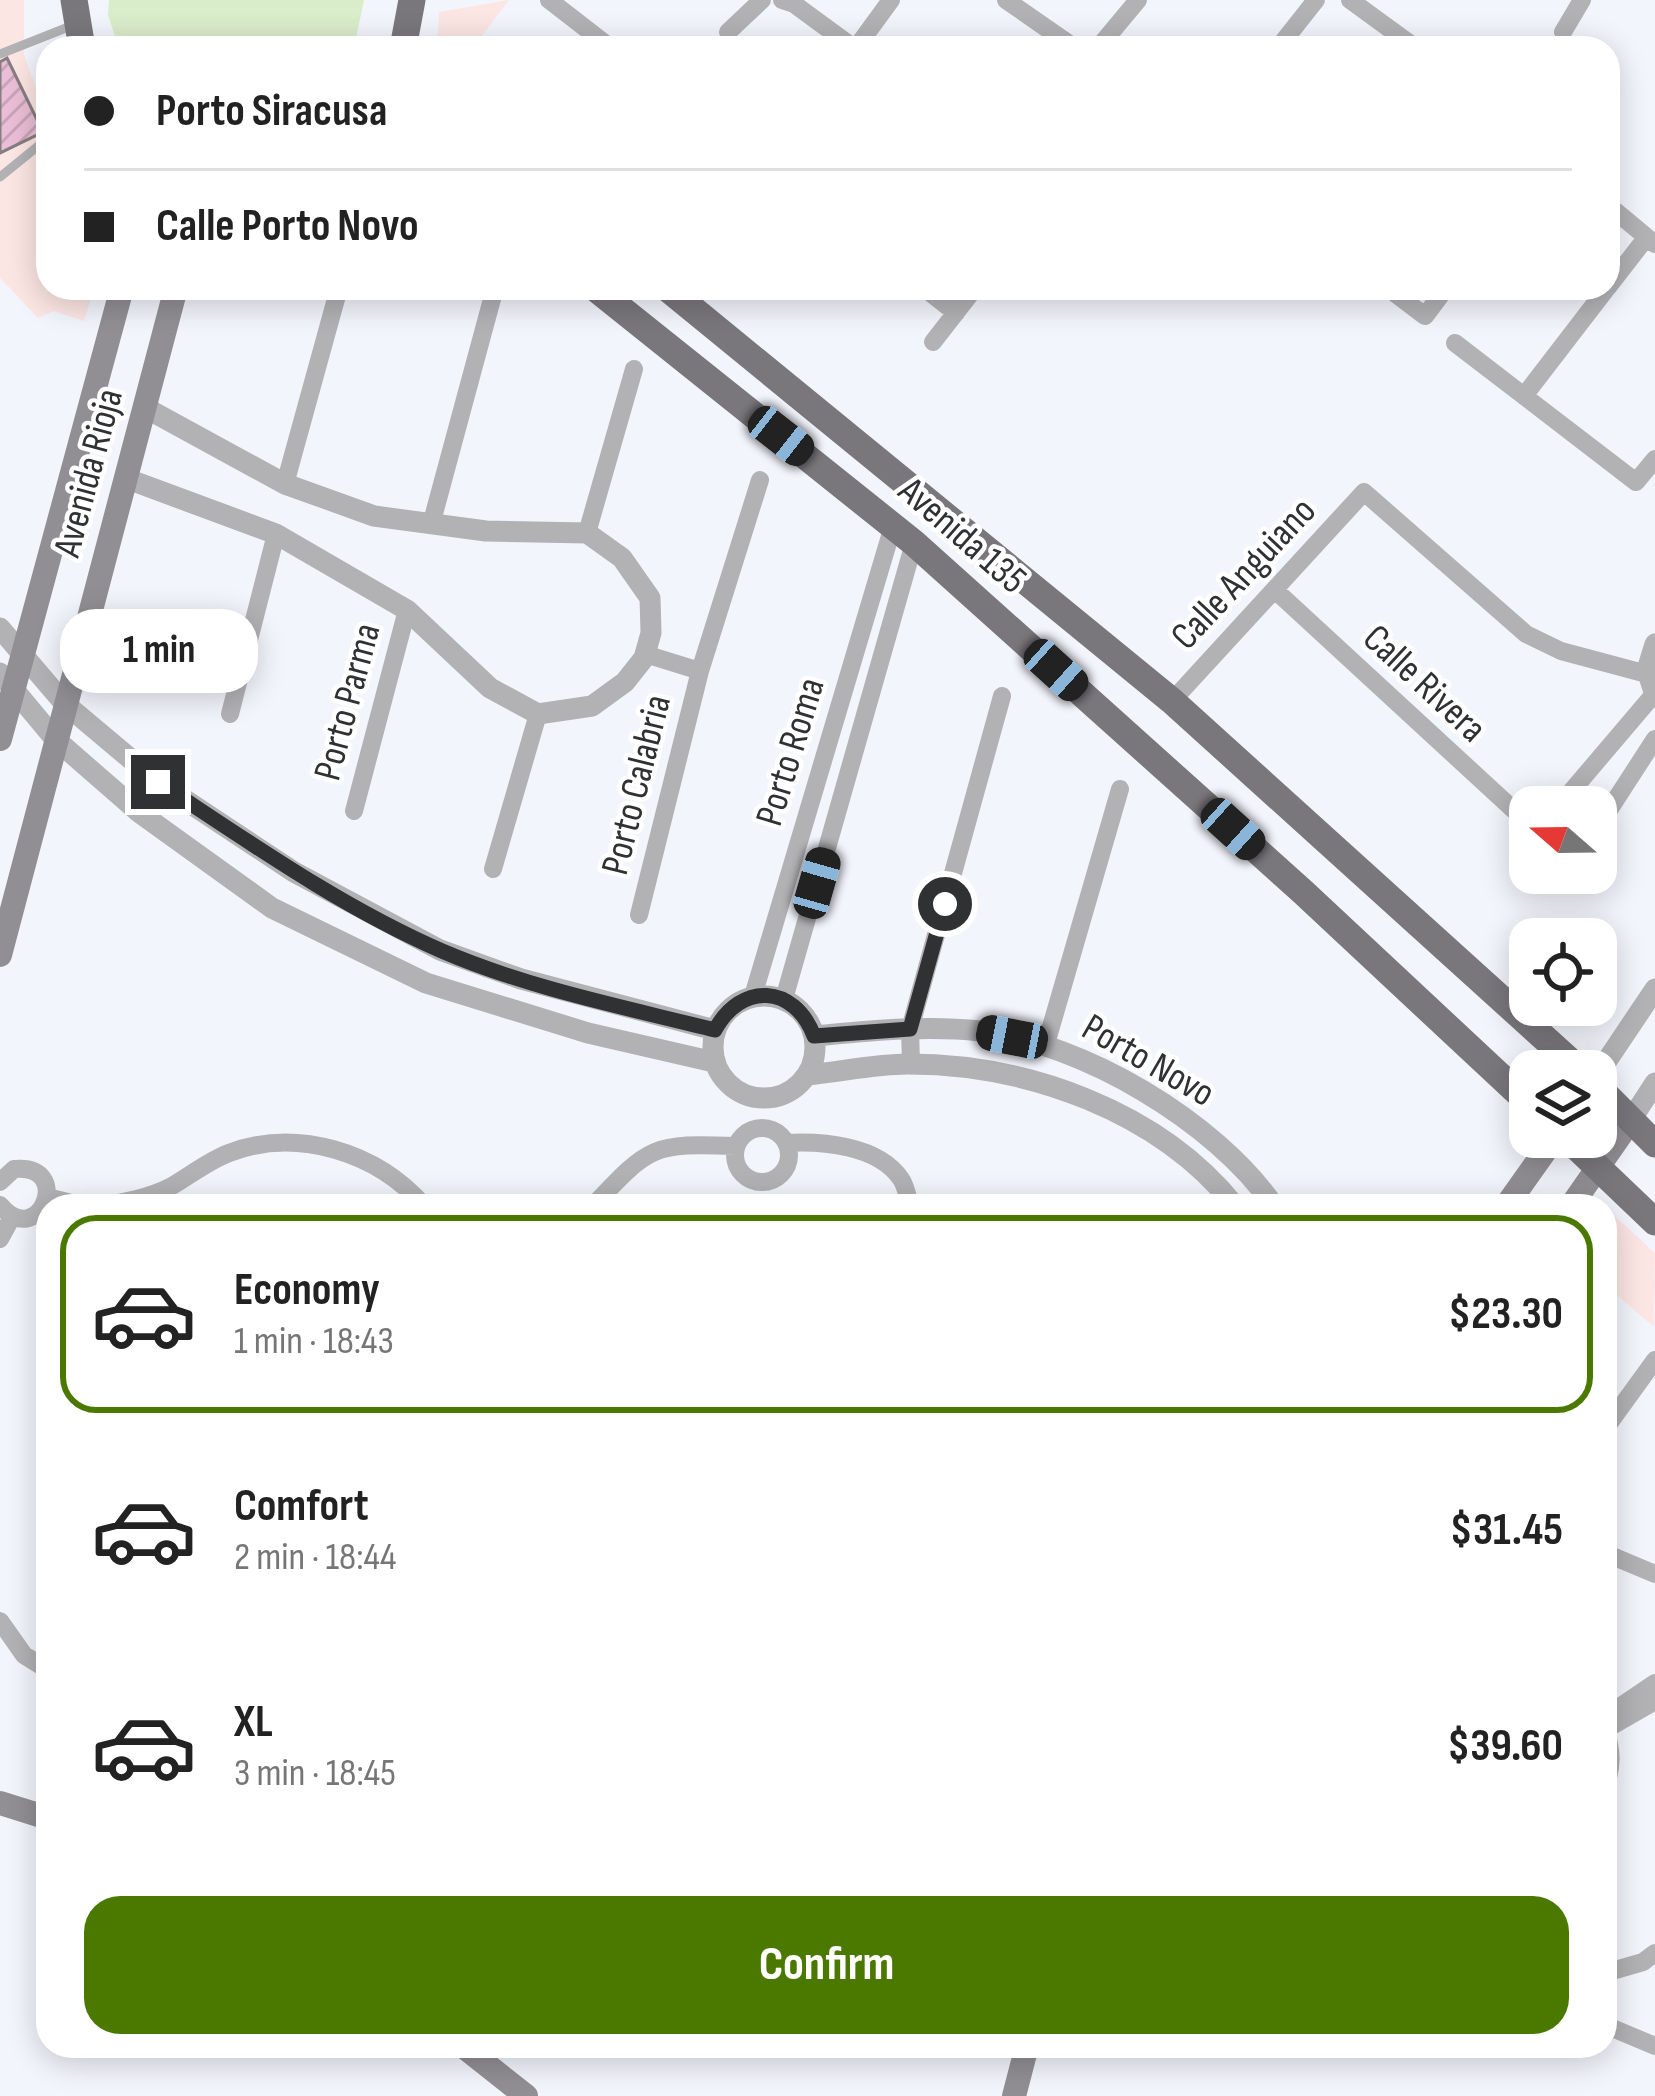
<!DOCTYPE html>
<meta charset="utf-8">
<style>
body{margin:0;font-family:"Sofia Sans Condensed",sans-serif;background:#f6f6f6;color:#222;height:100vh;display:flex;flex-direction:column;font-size:45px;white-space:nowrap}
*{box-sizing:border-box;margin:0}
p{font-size:39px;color:#767676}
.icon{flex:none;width:66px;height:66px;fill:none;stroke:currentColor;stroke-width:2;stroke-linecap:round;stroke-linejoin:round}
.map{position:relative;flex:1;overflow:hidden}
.sheet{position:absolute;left:36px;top:1194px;width:1581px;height:864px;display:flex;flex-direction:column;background:#fff;border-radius:36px;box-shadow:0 6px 30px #0003}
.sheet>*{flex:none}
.guide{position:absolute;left:36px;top:36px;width:1584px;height:264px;border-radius:36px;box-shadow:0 6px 30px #0003;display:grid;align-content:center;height:264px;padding:0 48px;background:#fff}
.needle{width:78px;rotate:290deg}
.controls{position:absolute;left:1509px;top:786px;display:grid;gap:24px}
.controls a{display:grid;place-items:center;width:108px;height:108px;border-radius:24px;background:#fff;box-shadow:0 6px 30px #0003;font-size:60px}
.end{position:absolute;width:54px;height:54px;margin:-27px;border:15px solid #303133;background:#fff;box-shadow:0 0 0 6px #fff}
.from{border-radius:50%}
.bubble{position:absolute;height:84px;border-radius:36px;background:#fff;box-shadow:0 6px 30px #0003;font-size:39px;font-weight:700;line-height:84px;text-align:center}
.car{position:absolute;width:36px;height:72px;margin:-36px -18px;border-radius:15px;box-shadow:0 0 9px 3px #0007;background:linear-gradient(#222 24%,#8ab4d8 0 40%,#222 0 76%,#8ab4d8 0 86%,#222 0)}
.guide b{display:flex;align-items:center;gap:42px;height:114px;font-size:45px}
.guide b+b{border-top:3px solid #e0e0e0}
.guide i{width:30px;height:30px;background:#222}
ul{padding:21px 0 0;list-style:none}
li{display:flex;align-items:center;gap:36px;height:198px;margin:0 24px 18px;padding:0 24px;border:6px solid transparent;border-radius:36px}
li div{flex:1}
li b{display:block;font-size:45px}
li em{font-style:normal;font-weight:700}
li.current{border-color:#4b7900}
li>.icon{width:108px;height:108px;stroke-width:1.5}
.button{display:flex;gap:24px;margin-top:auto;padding:24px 48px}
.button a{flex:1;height:138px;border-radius:36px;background:#4b7900;color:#fff;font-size:48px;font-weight:700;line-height:138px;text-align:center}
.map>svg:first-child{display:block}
</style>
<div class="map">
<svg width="1655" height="2096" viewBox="0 0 1655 2096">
<defs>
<pattern id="building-hatch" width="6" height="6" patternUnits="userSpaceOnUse" patternTransform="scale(3)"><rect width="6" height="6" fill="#eabed6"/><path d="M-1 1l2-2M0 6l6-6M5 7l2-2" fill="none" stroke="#c9a4b8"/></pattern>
</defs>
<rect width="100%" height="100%" fill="#f3f5fd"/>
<path fill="#fce6e3" d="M0,0H24V55L48,120V288H94L84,321L54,311L38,318L0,278Z
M509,0L478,41L486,48H437L439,12Z
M1605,1207L1655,1253L1654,1327L1612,1291L1605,1300Z"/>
<path fill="#daedcb" d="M109,0H364L354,48H119L108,15Z"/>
<path fill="url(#building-hatch)" stroke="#847d81" stroke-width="3" d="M7,58L43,132L0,153V62Z"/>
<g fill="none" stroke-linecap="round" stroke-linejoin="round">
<path stroke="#b2b1b3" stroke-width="9" d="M0,54L76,24
M0,177L48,138"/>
<path stroke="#b2b1b3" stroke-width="18" d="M549,0L611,48
M782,0L794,4L854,48
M1006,0L1075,48
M1350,0L1416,48
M728,32L762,0
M1563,32L1582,0
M856,48L891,0
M1098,48L1138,0
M1278,48L1316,0
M1608,205L1655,244
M1608,287L1646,238
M924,288L956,313
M1388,288L1425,316L1446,288
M933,342L975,288
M1455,343L1636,482L1655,459
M1524,396L1607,288
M285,484L339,288
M431,525L495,288
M587,533L634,369
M1275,590L1530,825
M645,654L700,671
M1172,701L1364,492L1526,634L1561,651L1647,674
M230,714L276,534
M1558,807L1654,694
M354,811L407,610
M1596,830L1655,739
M493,869L538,714
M639,915L700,671L760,480
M753,996L893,526
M784,999L914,543
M1046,1044L1120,789
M911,1064L910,1029L1002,696
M735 1155a27 27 0 1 1 54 0a27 27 0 1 1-54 0Z
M786,1143C822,1141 878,1145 901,1179C906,1186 908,1198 910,1206
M0,1182L14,1169C75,1163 39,1252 0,1205
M47,1197L84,1206
M100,1206C125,1202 149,1198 172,1186C191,1175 208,1161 229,1153C297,1127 377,1152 424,1206
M593,1206C650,1145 653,1143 736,1146
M0,1239L12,1217
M1605,1429L1655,1360
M1605,1553L1655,1574
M0,1621L24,1655L48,1670
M1605,1717L1655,1683
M1610,1727L1655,1701
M1605,1729C1612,1750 1613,1766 1605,1787
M1605,1973L1643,1962L1655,1953
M1605,2025L1655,2046"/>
<path stroke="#b2b1b3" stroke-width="21" d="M125,478L276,534L407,610L490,688L538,714L592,706L625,682L644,658L651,633L650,598L622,558L587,533L486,531L374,516L285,484L144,407
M0,628L64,703L158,782L294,872L440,950L521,979L715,1030
M1655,644L1647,670L1655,695
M0,673L55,739L140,813L272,908L426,983L588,1033L714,1062
M713 1047a51 51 0 1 1 102 0a51 51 0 1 1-102 0Z
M814,1036C869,1031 925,1025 980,1031C1083,1043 1215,1121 1274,1206
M807,1075C840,1072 875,1064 908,1064C1027,1064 1159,1111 1235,1206
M1596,1077L1655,989
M1631,1120L1655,1083"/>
<path stroke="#918f93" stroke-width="24" d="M0,739L122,288
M0,955L176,288
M1506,1206L1555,1137
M1571,1206L1631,1120
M0,1803L48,1818
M463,2046L526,2096
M1014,2096L1027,2046"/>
<path stroke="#7a777c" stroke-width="27" d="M74,0L82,48
M403,48L412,0
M595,288L914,543L1303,892L1530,1104
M667,288L1172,701L1581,1071
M1596,1085L1655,1144
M1566,1137L1655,1222"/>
</g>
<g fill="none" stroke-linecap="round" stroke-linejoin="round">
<path stroke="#303133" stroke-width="15" d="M158,782C249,842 341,907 442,951C528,988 623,1007 715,1030C741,982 794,984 814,1036L910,1029L945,904"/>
</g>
<g text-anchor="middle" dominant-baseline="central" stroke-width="9" stroke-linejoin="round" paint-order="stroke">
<g font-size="39" fill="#303133" stroke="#fff">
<text transform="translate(89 473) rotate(-75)">Avenida Rioja</text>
<text transform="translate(962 536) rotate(41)">Avenida 135</text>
<text transform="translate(1244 574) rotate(-47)">Calle Anguiano</text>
<text transform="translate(1424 684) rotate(43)">Calle Rivera</text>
<text transform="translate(348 702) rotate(-75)">Porto Parma</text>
<text transform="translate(791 752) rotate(-73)">Porto Roma</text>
<text transform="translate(637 785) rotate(-76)">Porto Calabria</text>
<text transform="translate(1148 1061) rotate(30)">Porto Novo</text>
</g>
</g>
</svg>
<div class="controls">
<a><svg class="needle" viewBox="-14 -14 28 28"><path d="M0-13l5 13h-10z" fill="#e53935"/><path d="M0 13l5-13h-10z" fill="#767676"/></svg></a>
<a><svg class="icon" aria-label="locate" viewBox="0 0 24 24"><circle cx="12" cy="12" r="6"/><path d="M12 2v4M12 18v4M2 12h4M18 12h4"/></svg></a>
<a><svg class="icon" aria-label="layers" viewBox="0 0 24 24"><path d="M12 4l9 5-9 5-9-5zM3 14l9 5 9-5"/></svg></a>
</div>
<i class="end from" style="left:945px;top:904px"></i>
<i class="end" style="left:158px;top:782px"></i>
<div class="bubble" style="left:60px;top:609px;width:198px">1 min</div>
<i class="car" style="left:781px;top:436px;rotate:128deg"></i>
<i class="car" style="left:1056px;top:670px;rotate:132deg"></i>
<i class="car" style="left:1233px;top:829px;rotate:132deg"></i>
<i class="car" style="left:817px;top:883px;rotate:16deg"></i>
<i class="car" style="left:1012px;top:1037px;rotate:281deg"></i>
<div class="guide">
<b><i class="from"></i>Porto Siracusa</b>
<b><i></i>Calle Porto Novo</b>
</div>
<section class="sheet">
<ul>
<li class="current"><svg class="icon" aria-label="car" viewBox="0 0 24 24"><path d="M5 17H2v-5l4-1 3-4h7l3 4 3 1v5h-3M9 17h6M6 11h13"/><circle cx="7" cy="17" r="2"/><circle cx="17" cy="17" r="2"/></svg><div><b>Economy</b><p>1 min · 18:43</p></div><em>$23.30</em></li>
<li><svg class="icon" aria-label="car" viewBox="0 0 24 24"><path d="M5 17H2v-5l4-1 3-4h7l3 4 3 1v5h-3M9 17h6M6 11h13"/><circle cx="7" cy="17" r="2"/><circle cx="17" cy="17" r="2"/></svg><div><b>Comfort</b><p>2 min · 18:44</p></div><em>$31.45</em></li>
<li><svg class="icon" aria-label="car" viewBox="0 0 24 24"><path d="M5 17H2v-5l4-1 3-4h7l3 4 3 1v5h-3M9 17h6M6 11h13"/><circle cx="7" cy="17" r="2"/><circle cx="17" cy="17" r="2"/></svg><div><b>XL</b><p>3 min · 18:45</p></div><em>$39.60</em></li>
</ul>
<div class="button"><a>Confirm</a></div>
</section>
</div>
